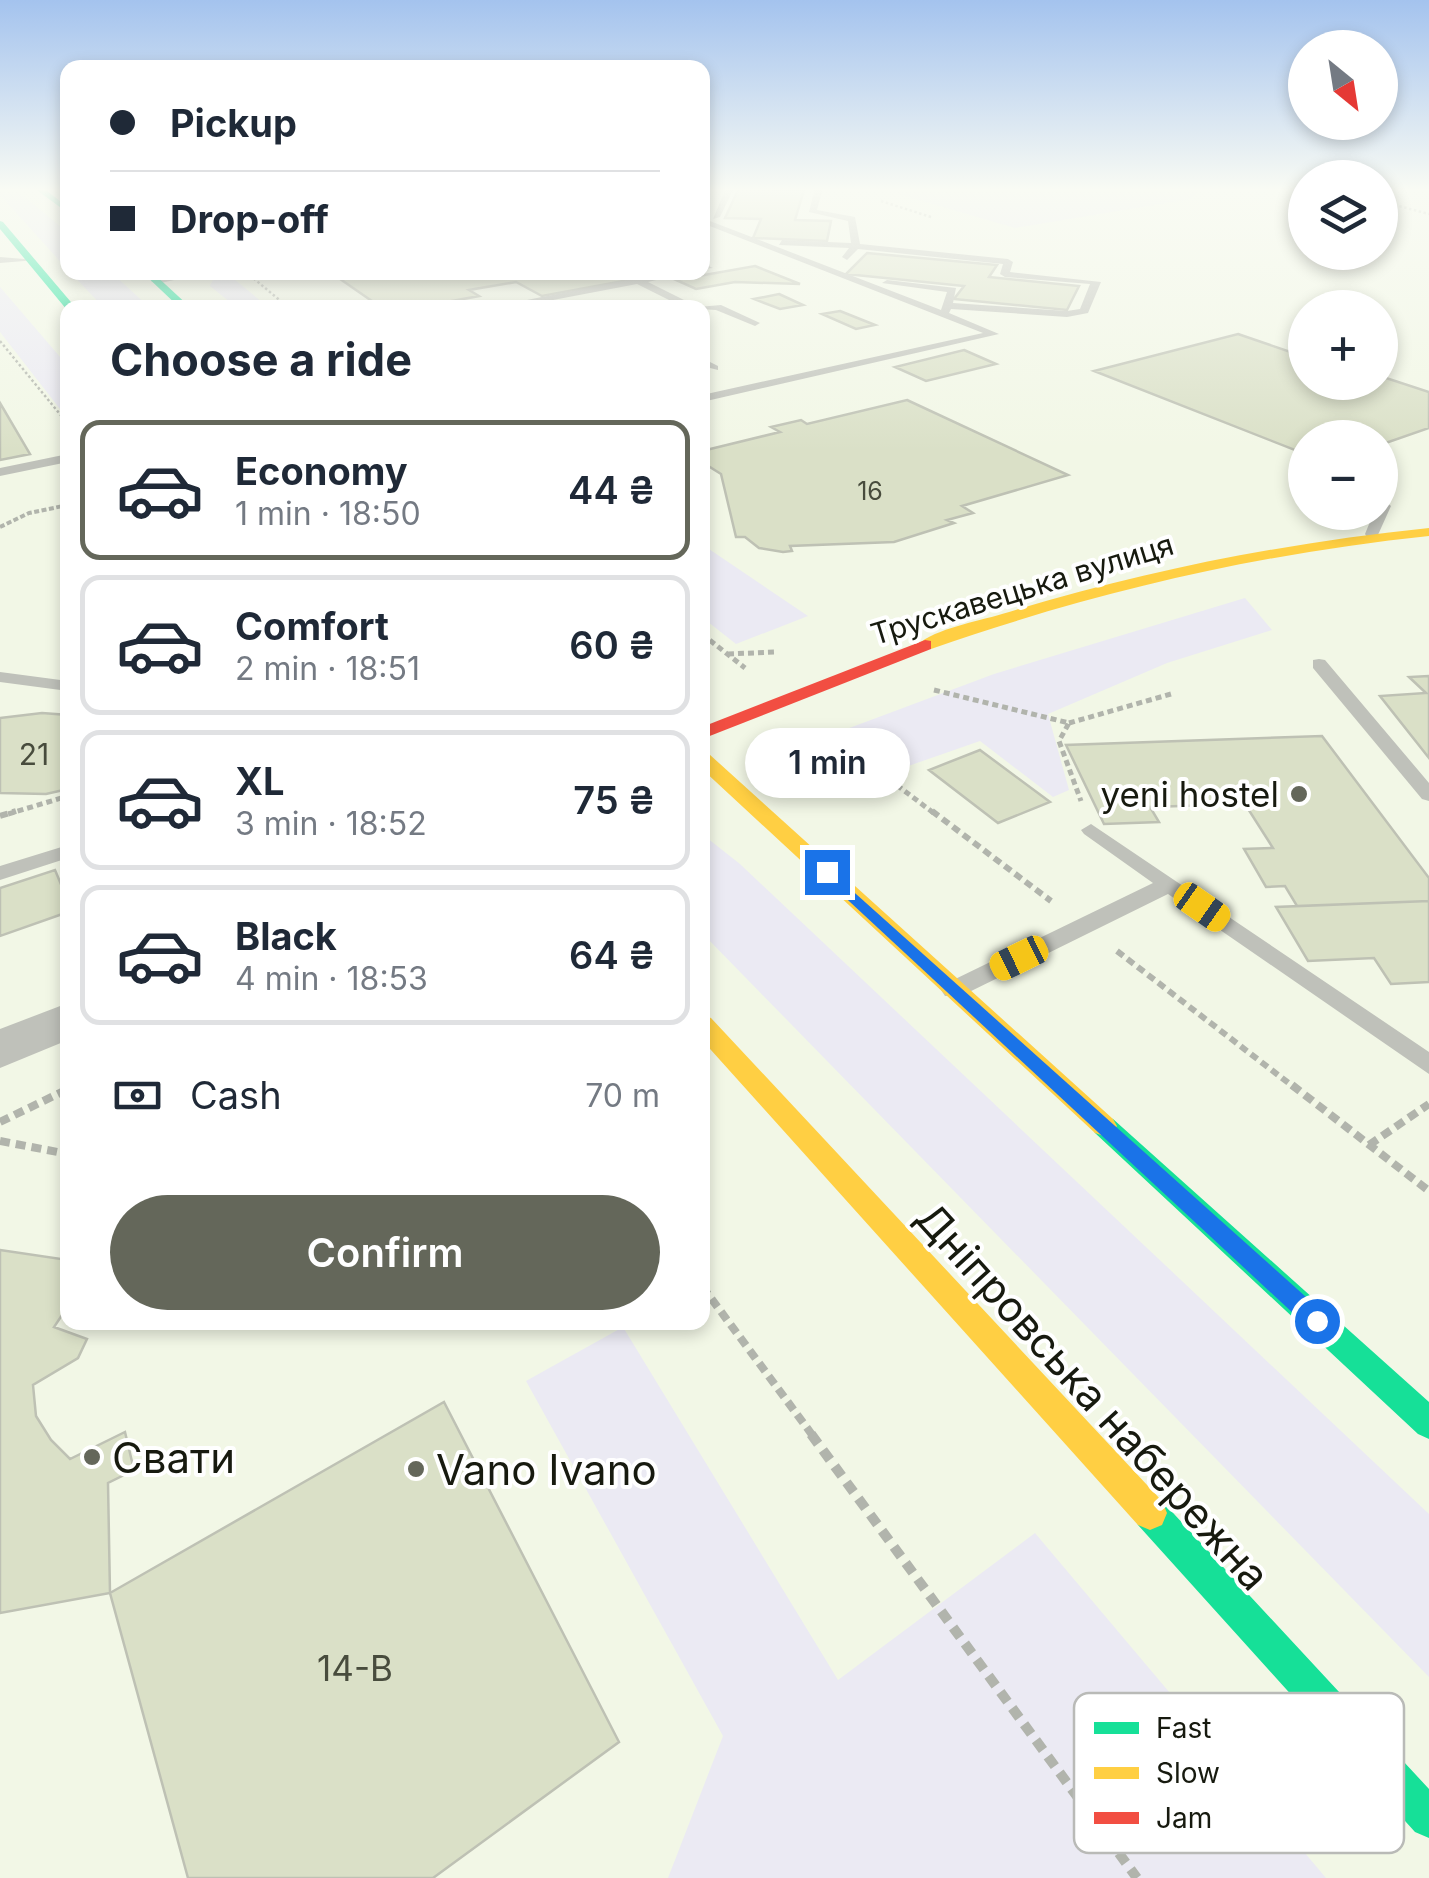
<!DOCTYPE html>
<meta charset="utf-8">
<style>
body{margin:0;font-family:Inter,sans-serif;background:#f6f6f7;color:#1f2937;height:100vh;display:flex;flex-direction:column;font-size:38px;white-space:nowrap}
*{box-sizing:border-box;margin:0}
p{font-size:32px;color:#747a83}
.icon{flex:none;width:55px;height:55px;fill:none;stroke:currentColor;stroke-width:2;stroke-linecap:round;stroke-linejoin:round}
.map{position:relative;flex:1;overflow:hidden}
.panel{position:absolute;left:60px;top:300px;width:650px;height:1030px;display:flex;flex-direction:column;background:#fff;border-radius:20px;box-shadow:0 5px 15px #0003}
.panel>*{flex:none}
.hud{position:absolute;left:60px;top:60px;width:650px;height:220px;border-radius:20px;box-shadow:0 5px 15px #0003;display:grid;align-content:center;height:220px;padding:0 50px;background:#fff}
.needle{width:65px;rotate:150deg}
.controls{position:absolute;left:1288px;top:30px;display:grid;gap:20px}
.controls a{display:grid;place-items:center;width:110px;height:110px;border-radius:50%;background:#fff;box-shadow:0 5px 15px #0003;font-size:50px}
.end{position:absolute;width:45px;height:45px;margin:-22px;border:12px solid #1a73e8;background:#fff;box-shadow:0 0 0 5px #fff}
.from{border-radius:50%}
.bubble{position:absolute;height:70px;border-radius:35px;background:#fff;box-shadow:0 5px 15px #0003;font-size:32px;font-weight:600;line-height:70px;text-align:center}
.car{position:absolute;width:30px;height:60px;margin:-30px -15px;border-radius:12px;box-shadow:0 0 8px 2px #0007;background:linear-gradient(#f5c518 24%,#345 0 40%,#f5c518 0 76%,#345 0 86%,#f5c518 0)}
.hud b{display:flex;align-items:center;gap:35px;height:95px;font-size:38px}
.hud b+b{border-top:2px solid #e0e1e3}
.hud i{width:25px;height:25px;background:#1f2937}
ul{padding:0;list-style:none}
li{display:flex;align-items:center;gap:30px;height:140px;margin:0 20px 15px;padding:0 30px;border:5px solid #e0e1e3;border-radius:20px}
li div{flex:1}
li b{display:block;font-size:38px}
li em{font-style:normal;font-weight:600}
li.selected{border-color:#64675a}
li>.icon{width:90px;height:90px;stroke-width:1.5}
h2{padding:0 50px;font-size:45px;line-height:120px}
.pay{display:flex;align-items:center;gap:25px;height:110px;padding:0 50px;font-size:38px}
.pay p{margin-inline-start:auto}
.action{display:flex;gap:20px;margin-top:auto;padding:20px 50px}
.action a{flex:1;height:115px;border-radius:60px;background:#64675a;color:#fff;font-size:40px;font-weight:600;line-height:115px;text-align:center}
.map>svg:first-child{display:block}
</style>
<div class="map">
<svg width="1429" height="1878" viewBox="0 0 1429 1878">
<rect width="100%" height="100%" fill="#f2f7e6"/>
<path fill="#ebeaf3" d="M0,188H14L67,232V269L0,195Z
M878,188H1202L1191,199L1015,228Z
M71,273H112L149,307H103Z
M228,274L268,307H236L210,286L214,277Z
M0,287L67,365V418L0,332Z
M703,545L808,616L736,644L703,618Z
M1245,598L1272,630L1167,663L1048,714L1069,790L1053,797L980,741L894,771L844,730L994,674Z
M800,733L834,760L833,789L811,797L784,767L786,751Z
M702,834L740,864L1429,1514V1677L703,934Z
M623,1327L838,1680L1035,1533L1326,1878H668L723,1736L526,1381Z"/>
<path fill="#dae0c7" stroke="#bec1b4" stroke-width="2.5" d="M739,188L804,190L795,220L831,221L827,241L753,238L761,219L725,218Z
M867,253L997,265L989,277L1079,286L1067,310L954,299L964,286L846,274Z
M755,266L800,284L735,282L696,289L676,280Z
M330,272H672L542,296L516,282L469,290L479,296L414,308H382Z
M779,294L803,305L780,309L754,299Z
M840,311L875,325L856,329L822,314Z
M1238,334L1305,357V382H1380V376L1429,392V428L1380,445V438H1305V454L1094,371Z
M964,350L996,364L926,381L895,367Z
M907,400L1068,475L962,506L973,513L947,520L954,523L894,542L790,546L792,551L783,552L759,548L745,537H736L721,474L702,462V451L780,432L771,427L801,420L807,424Z
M0,403L30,454L0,460Z
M1429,676V758L1380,696L1426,693L1409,677Z
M42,713L68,715V789L46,794L0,793V718Z
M1322,736L1429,878V901L1297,906L1285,886L1266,887L1244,849L1273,848L1245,804L1150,807L1159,822L1104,824L1066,745Z
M980,750L1050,802L998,823L929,770Z
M55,870L68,901V912L0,936V888Z
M1429,901V982L1391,984L1374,958L1308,961L1276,907Z
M0,1250L68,1260V1306L54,1327L87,1339L78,1358L33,1385L36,1416L51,1440L70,1459L125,1432L134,1470L108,1483L110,1593L0,1613Z
M444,1402L619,1742L433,1878H188L110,1593Z"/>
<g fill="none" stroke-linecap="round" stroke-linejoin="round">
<path stroke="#b1b4ac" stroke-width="2.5" stroke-dasharray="2.5 2.5" stroke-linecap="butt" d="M881,201L931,217
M1380,201L1429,214
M246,272L289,308
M0,341L68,424"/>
<path stroke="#b1b4ac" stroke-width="4" stroke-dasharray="5 2.5" stroke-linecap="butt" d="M0,527L29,513L68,505"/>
<path stroke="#b1b4ac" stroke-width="5" stroke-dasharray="6 4" stroke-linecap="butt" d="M702,634L745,668
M728,654L775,652
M934,690L1069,723L1059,741L1081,801
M1069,723L1171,694
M825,731L935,814
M8,814L68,796"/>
<path stroke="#b1b4ac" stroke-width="6" stroke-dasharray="8 5" stroke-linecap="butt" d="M932,811L1051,901
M0,816L16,811
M1117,951L1295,1088"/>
<path stroke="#b1b4ac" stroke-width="8" stroke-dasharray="10 6" stroke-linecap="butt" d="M1292,1085L1429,1191
M0,1122L68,1089
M0,1141L68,1154
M1369,1145L1429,1104
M702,1286L813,1436"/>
<path stroke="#b1b4ac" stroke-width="10" stroke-dasharray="12 8" stroke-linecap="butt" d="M811,1434L1137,1878"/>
<path fill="#bfc1ba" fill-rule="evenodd" d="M726,188H734L720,217L713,219Z
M815,188H823L817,210L855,217L860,244L1008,259L1013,262L1010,272L1101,282L1088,313L1067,317L951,309L949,313L999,334L702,402V395L983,333L702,223V218L941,310L947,292L882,283L887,280L956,288L953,303L1067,311L1080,309L1090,284L1005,277L1000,274L1003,264L858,249L847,260L842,257L849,248L779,245L782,240L851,243L848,221L809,212Z
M0,257L36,260L0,263Z
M702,263L713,268L702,269Z
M188,272H211L156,284L151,281Z
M668,272H690L648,282L698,307L721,305L760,323L755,326L716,310L685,308L637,284L511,308H487Z
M702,358L718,366V370L702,366Z
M68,454V462L0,476V468Z
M1380,496L1391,506L1377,537H1367L1365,534L1374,512H1380Z
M1319,659L1325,660L1429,783V801L1422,799L1313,668V660Z
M0,672L68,681V691L0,682Z
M1091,824L1429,1052V1074L1168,894L961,996H945L941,990L945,984L1153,883L1084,834L1081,830Z
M68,845V858L0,880V866Z"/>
<path fill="#bfc1ba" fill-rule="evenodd" d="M68,1003V1040L0,1068V1029Z"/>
<path fill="#16e098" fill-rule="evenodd" d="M34,188H43L68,207V213Z
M0,221L3,222L76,308L67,310L0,229Z
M142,272H152L191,308H180Z
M1104,1116L1113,1119L1429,1402V1439L1418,1434L1095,1133L1091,1126L1095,1119Z
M1150,1496L1162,1501L1429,1789V1838L1415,1832L1138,1525L1133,1513L1138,1501Z"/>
<path fill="#ffcf43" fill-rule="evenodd" d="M1429,528V536C1257,554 1094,592 931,649H919L917,645C937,628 976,622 1002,614C1142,571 1284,543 1429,528Z
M702,752L709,754L1113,1119L1117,1126L1113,1133L1104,1136L1095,1133L702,769Z
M702,1015L711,1018L1162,1501L1167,1513L1162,1525L1150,1530L1138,1525L702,1040Z"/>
<path fill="#f24e42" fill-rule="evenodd" d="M925,640L931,641V649L702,739V727Z"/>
</g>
<linearGradient id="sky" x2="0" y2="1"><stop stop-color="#a4c3ee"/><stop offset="0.42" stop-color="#f9fbf4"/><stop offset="1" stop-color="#f9fbf4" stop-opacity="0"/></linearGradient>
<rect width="1429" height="451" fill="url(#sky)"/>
<path fill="#1a73e8" d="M827,868L1325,1314L1328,1321L1325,1328H1309L822,876L819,872Z"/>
<g fill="#64675a" stroke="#fff" stroke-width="4">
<circle cx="1299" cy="794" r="10"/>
<circle cx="92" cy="1457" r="10"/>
<circle cx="416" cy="1469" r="10"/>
</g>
<g text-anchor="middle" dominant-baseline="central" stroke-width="8" stroke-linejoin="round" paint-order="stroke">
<g font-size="25" fill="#484c3d">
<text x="870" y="491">16</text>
</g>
<g font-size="30" fill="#171a0f" stroke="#fff">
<text transform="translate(1022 589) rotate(-17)">Трускавецька вулиця</text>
</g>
<g font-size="30" fill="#484c3d">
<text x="34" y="754">21</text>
</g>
<g font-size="35" fill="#171a0f" stroke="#fff" text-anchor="end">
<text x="1279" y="794">yeni hostel</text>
</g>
<g font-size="35" fill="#484c3d">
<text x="355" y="1668">14-В</text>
</g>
<g font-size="42" fill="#171a0f" stroke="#fff">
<text transform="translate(1093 1396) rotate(48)">Дніпровська набережна</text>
</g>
<g font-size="42" fill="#171a0f" stroke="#fff" text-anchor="start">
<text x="112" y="1457">Свати</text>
<text x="436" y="1469">Vano Ivano</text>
</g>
</g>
<rect x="1074" y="1693" width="330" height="160" rx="15" fill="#fff" stroke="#b9bab7" stroke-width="2.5"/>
<rect x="1094" y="1722" width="45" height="12" fill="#16e098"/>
<rect x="1094" y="1767" width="45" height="12" fill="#ffcf43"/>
<rect x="1094" y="1812" width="45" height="12" fill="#f24e42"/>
<g font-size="28" fill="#171a0f">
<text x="1156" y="1738">Fast</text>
<text x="1156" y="1783">Slow</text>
<text x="1156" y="1828">Jam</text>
</g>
</svg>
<div class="controls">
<a><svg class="needle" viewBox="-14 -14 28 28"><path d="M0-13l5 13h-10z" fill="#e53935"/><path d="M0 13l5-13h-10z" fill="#747a83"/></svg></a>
<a><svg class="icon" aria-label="layers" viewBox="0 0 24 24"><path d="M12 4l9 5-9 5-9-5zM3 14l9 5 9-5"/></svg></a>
<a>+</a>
<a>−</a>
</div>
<i class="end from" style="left:1317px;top:1321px"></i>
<i class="end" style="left:827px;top:872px"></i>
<div class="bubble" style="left:745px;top:728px;width:165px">1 min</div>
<i class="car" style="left:1202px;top:907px;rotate:125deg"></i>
<i class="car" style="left:1019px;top:958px;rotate:244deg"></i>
<div class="hud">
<b><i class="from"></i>Pickup</b>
<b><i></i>Drop-off</b>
</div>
<section class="panel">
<h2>Choose a ride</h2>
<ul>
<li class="selected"><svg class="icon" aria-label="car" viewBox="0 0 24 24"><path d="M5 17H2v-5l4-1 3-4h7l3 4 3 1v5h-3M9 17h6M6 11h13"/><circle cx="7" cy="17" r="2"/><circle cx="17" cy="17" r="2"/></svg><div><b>Economy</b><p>1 min · 18:50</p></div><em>44 ₴</em></li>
<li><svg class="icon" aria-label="car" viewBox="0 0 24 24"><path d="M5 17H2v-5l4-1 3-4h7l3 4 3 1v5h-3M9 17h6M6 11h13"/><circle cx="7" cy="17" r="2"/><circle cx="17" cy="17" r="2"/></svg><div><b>Comfort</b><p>2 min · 18:51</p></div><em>60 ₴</em></li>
<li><svg class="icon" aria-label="car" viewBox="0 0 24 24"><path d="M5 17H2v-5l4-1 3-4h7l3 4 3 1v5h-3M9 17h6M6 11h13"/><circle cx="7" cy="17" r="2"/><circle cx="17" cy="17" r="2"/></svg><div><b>XL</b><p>3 min · 18:52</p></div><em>75 ₴</em></li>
<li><svg class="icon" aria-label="car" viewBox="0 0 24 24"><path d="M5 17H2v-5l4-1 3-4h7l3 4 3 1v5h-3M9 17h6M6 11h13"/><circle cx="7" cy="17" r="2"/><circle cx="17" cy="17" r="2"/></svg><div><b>Black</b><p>4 min · 18:53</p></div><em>64 ₴</em></li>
</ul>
<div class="pay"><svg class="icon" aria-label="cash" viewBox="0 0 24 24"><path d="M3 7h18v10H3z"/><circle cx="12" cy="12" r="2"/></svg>Cash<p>70 m</p></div>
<div class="action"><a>Confirm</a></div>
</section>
</div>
